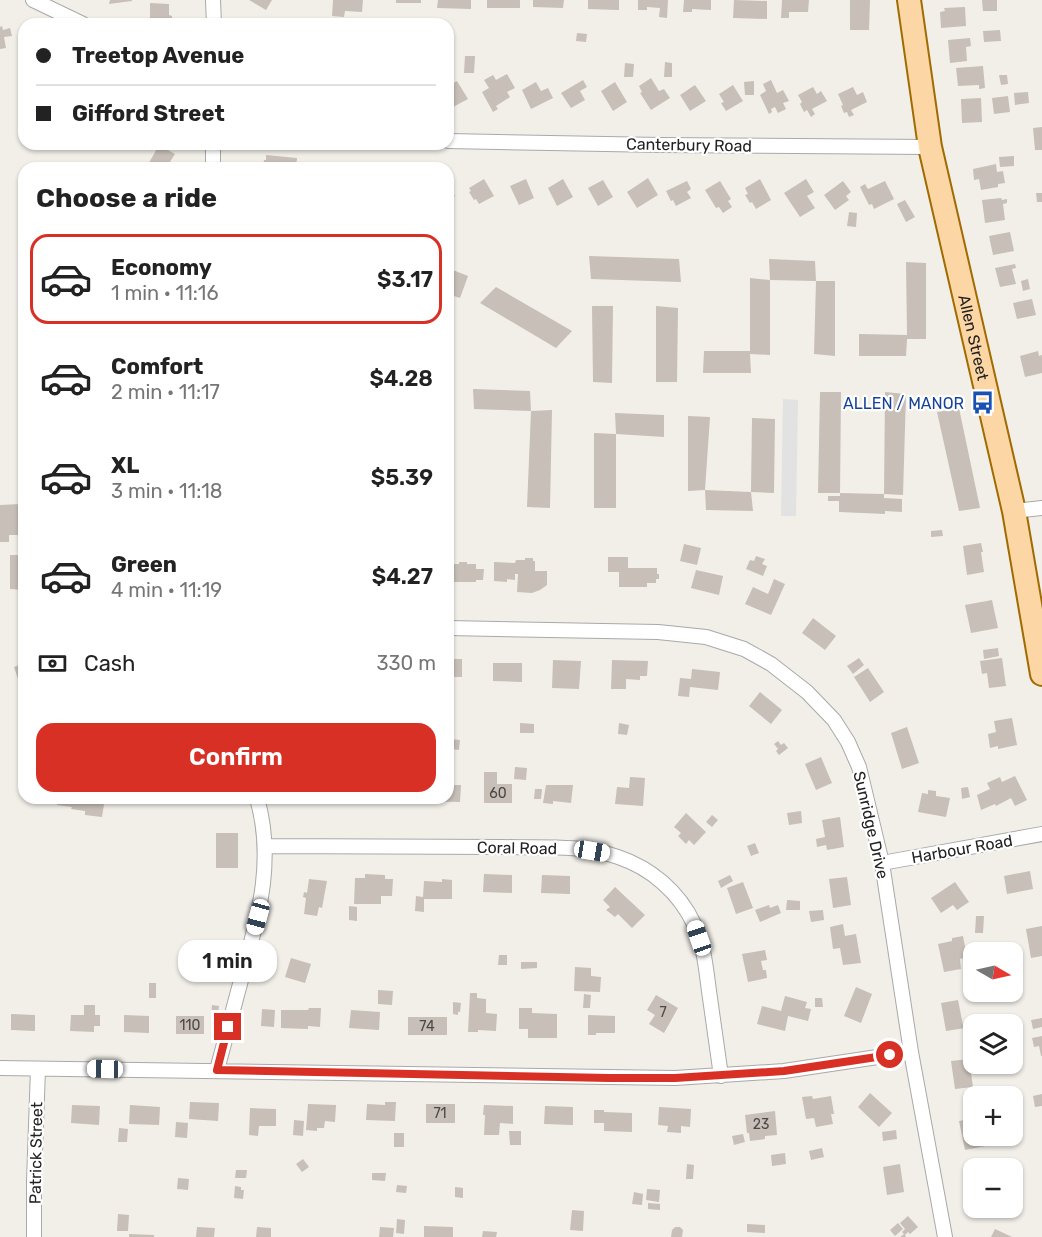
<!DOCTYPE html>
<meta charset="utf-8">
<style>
body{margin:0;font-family:Rubik,sans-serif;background:#f6f6f6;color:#222;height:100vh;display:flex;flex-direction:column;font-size:22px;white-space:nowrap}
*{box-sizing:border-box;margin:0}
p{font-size:20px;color:#767676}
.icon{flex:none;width:33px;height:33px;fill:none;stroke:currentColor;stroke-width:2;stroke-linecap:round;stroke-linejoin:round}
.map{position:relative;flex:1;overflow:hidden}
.side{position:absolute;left:18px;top:162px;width:436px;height:642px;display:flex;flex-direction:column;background:#fff;border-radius:18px;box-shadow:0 2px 4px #0004}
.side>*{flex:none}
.hud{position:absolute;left:18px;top:18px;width:436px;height:132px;border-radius:18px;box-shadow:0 2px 4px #0004;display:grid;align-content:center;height:132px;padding:0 18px;background:#fff}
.needle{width:39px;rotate:99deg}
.buttons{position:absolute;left:963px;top:942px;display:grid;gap:12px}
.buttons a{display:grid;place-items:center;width:60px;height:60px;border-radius:12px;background:#fff;box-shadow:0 2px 4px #0004;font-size:30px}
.end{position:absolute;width:27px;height:27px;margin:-14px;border:8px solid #d93025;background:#fff;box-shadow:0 0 0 3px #fff}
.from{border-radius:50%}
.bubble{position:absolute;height:42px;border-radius:18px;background:#fff;box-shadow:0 2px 4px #0004;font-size:20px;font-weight:600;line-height:42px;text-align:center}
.car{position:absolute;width:18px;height:36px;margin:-18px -9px;border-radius:8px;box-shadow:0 0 4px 2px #0007;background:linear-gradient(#fff 24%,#345 0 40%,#fff 0 76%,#345 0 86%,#fff 0)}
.hud b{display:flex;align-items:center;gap:21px;height:57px;font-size:22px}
.hud b+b{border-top:2px solid #e0e0e0}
.hud i{width:15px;height:15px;background:#222}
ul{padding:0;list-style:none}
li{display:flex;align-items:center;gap:18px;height:90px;margin:0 12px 9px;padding:0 6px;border:3px solid transparent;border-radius:18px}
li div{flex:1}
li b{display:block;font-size:22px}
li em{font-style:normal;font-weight:600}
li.selected{border-color:#d93025}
li>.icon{width:54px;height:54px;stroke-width:1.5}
h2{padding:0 18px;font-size:27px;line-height:72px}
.pay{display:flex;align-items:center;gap:15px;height:66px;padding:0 18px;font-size:22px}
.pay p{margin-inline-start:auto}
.button{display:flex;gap:12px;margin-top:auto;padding:12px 18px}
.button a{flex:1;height:69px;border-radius:18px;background:#d93025;color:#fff;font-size:24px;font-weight:600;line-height:69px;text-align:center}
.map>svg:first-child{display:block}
</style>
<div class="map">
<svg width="1042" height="1237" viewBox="0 0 1042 1237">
<rect width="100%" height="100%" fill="#f2efe9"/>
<path fill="#e2e2e2" d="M783,399L798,400L796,516H781Z"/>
<path fill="#c7bfb8" d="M110,0H132V1L109,4Z
M249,0H272L266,10Z
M333,0H363L362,12L345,11L344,17L332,16Z
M396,0H421V3H396Z
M438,0H471V9L437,8Z
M487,0H520V8H487Z
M533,0H564L563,8L533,7Z
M588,0H619V10L588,9Z
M638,0H668L667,18L659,17L660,8L647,7V10H638Z
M684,0H711V10L692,9V12H683Z
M734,0L767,1V19L733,18Z
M782,0H809L808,12H789V18H781Z
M850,0H870L869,30H850Z
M982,0H997V11H983Z
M150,3L169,4V15L172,16V24H150Z
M965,7L966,26L941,28L940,12L945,11L944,8Z
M429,18L441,19V24H429Z
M2,26L3,30L10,28L12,36L4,37L6,48L0,49V27Z
M1000,30L1001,41L984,42L983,31Z
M577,33L587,34L586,42L576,41Z
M970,38L971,46L966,47L967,61L950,63L948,40Z
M465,56H475L474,73H464Z
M665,62L672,63V77H664Z
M625,63L634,64L633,77H624Z
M983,66L985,88L979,89V85L958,86L956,68Z
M507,74L515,88L507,92L510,97L496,106L498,109L493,112L482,92L489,88L484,80L493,75L496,80Z
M999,75H1007L1008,84L1001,85Z
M651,78L659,91L664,89L670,98L651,110L640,93L642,92L639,86Z
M583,80L587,87L580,91L585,100L571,108L561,93Z
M771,80L777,93L783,90L789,101L783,103L786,109L778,113L775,107L771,109L772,112L769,114L760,95L766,91L763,84Z
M457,81L468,99L453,107L452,105L448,107V86Z
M754,81V95H745L744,82Z
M536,82L541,91L548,88L553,98L531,109L522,90Z
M615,82L627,102L613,111L601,91Z
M695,85L706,101L690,111L680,95Z
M733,85L743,101L726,111L721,103L724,102L719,94Z
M813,87L817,94L821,91L827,101L812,109L815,114L811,117L807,110L804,112L800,104L802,102L798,95Z
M853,87L857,95L863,92L867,102L851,110L854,115L849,117L847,112L844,113L841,106L843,105L838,94Z
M1028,92L1029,103L1015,105L1014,93Z
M1008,96L1010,112L994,114L992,98Z
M981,98L982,122L962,123L961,99Z
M1042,127V150H1035L1033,128Z
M159,145L175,154L168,165L175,168H146Z
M266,155L297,158L296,168H263L264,160H266Z
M1014,156V166L1000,167L999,157Z
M996,164L997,172L1003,171L1005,183L998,184V187L981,190L979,179L974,180L973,169Z
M648,178L658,195L637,208L627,192Z
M484,179L494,196L479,204L476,199L474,200L469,192L471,191L469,188Z
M526,179L534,198L519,205L510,186Z
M563,179L573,197L557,206L548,188Z
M760,179L771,200L756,209L752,202L750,203L745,195L748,194L745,188Z
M806,179L814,192L807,196L815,208L800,217L784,193Z
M603,180L613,197L598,206L588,188Z
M687,181L691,189L687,192L691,198L676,206L673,200L671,201L666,191Z
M720,181L731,199L728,201L732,207L723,213L719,207L716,208L705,190Z
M843,181L851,192L846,196L849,200L835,210L824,195Z
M885,181L894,199L874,209L872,204L869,205L860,187L865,184L868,189Z
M448,185L455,196L448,199Z
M1036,193H1042V202H1037Z
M1001,198L1002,200L1007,199V203L1003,204L1005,220L985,223L982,200Z
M905,200L915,217L906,222L897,204Z
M849,212L857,213L856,227L847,226Z
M1010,232L1014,251L993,255L989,236Z
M589,256L679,259L681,282L591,279Z
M769,259L815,261L816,281L770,280Z
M906,262L926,263V339H907L906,356H859V334L907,335Z
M1015,264L1016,268L1012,269L1016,284L1000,287L995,268Z
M448,268L468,276L460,298L448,294Z
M750,278L770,280V355L750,354L751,373H703L704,351H750Z
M1028,279L1030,289L1023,291L1021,281Z
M816,281H835V356L814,354Z
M496,287L572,331L556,348L480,303Z
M1032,299L1036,315L1017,319L1013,303Z
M592,306H613L612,383L593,382Z
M656,306L678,308L677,382H656Z
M1038,351L1039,356L1042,355V373L1025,377L1020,356Z
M473,389L530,391L531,411L552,410L550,508L527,507L531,411L474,409Z
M820,392H841L840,493H818Z
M885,392L906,394L903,495L884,494Z
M959,408L980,508L959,511L937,412Z
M615,413L664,415V437L616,434Z
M688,416L710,417L705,490L688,491Z
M752,418L775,419L774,493L751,492Z
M594,433L616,434V508H594Z
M448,485H453L452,507L448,506Z
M705,490L751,492L753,511L706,510Z
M840,493L884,494V498L902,499V512L885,511V514L839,512V501H828V496H840Z
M20,504V520H24V532H19V535H9V542H0V505Z
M942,530L943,536L931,537V531Z
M448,534H451V551H448Z
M981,543L983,552H981L984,572L967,575L963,546Z
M684,544L701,548L697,565L680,561Z
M10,555H24V590L10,589Z
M756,556L765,559L762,564L767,566L763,576L746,569L750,560L754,561Z
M608,557H628V568H657V574H659V579H656V583H647V587H619V572H608Z
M525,558H533V561H535V571H547V585L540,590L532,593L517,592L518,574H515V580L507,579V582L494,581V562L515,563L516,560H525Z
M459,562H467V564H476V569H484L483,580H476V582H452V564H459Z
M696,570L723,576L719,595L691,588Z
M774,579L785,584L771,615L745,604L753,587L768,594Z
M992,600L998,628L971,633L965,605Z
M813,618L836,636L825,650L802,633Z
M998,648L999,656L984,659L983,650Z
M859,658L864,665L853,674L847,666Z
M1002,658L1006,686L989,688L987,673L982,674L980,661Z
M452,659H462V677H448V661H452Z
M553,660L581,661L579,689L552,688Z
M612,660L648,661L647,676H640V680L626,679V689H611Z
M24,663V684L20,685L14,667Z
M493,663H522V682L493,681Z
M868,668L884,692L870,702L854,677Z
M692,669L720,672L718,690L690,687L689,697L678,696L680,678L691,679Z
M760,692L782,710L771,724L749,706Z
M1012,718L1017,745L998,749V746L990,748L988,734L996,732L994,721Z
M520,723L534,724V733H520Z
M619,723L629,725L627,735L618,734Z
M907,727L919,763L902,769L891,733Z
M451,739L460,740L459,750L451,749Z
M778,741L781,745L784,743L788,748L779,755L776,751L778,749L774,744Z
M821,757L832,783L816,790L805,764Z
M515,767L527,768L526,780L514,779Z
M484,772H497V784H512V803H484Z
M1015,776L1027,800L1015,806L1011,798L996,806L995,804L981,810L977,795L990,789L987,783L1000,777L1002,782Z
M630,777L645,778L643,806L615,804L617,787L629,788Z
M448,785H461L460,802L419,801L420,798H448Z
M546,785H573L571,803L553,801V804L543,803Z
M968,787L970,797L962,799L961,788Z
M535,789H542L541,799H534Z
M928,790L936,791V796L950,798L946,817L918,812L922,793L928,794Z
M58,798H105L102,817L85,815V811L71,809L72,807L57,805Z
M801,811L802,823L789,825L787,813Z
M686,813L706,832L694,845L689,840L686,844L678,836L681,833L674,827Z
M712,815L718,820L712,827L706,822Z
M840,817L844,847L827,850L826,845L817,847L816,839L825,837L822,820Z
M216,833H238V868H216Z
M755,843L759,853L751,856L747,846Z
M1030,871L1033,889L1007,894L1004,876Z
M365,874L385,875V879H393L392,896H381V904H354L355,878H365Z
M484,874L512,875V893L483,892Z
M542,875L570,876V894L541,893Z
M730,875L733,881L721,888L718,881Z
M847,877L851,905L833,908L829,879Z
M309,879L327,881L322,908L319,907L317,916L304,914L306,898L303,897L304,892L307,893Z
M442,879L452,880V899H424V912L415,911L416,896L423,897L424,881L442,882Z
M743,882L753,908L736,914L727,888Z
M955,882L969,902L957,910L953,905L941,913L931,898Z
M615,887L645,915L632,928L618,914L615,917L606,910L610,907L603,900Z
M787,900L800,901V910H786Z
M769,905L770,908L778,905L781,913L760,922L755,910Z
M349,906L357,907V921L349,920Z
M823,910L824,920L811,922L809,911Z
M976,916H984L983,933H975Z
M843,924L845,936L856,934L861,963L843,965L840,948L833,949L830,927Z
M1042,926V956L1031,958L1026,929Z
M963,936L967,957L960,959L961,969L944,972L938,944L952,941V938Z
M765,950L767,960L761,961L763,970H766L767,978L748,982L742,954Z
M499,955H507V965H498Z
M291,958L311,964L305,983L285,977Z
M521,962H537V968L521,969Z
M575,967L591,968V976L601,977L600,992L574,991Z
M149,983H156V998H149Z
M856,987L872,994L861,1023L844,1016Z
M378,990L393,991L392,1005L378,1004Z
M470,993H477V998L486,999V1013L497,1014L496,1031L478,1030V1032H468Z
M584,994L591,995L590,1008H583Z
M656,995L678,1008L664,1033L649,1024L655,1015L647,1010Z
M785,996L807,1002L805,1008L811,1009L808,1021L788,1016L785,1031L757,1024L762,1006L781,1011Z
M815,998H822L823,1007H815Z
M958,1000L963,1025L972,1023L974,1030L966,1031L965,1028L946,1031L941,1003Z
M453,1002L461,1003L460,1012H458V1015L453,1014Z
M84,1005H95V1015H100V1026H94V1032L70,1031L71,1015H84Z
M212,1005L219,1006L218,1017L211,1016Z
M309,1008H321L320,1027L308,1026V1029L281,1028V1010H308Z
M519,1008H532V1013L557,1014V1038H528V1029H519Z
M262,1009L275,1010L274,1027L261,1026Z
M351,1010L380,1012L379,1030L349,1028Z
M11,1014L35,1015V1031L11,1030Z
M124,1015L149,1016V1033L124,1032Z
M588,1015L615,1016V1033H596V1035H588Z
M176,1016H204V1034H176Z
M408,1017H447V1035H408Z
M1042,1018V1027L1033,1029L1031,1020Z
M1042,1036V1056H1041L1039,1046L1034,1047L1032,1038Z
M969,1059L973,1087L955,1089L951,1061Z
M870,1093L892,1113L879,1127L858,1107Z
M1042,1094V1106L1035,1107L1033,1096Z
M812,1096L813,1099L831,1096L834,1114H831L833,1124L816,1127L814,1118L806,1119L802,1097Z
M1021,1096L1023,1108L1013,1109L1012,1097Z
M190,1102L219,1103L218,1121L189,1119Z
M385,1102H396L395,1121L366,1120L367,1104L385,1105Z
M308,1104L336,1105L335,1122L325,1121L324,1128H317V1131L306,1130Z
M426,1104H455V1123H426Z
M72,1105L100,1106L99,1125L71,1123Z
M130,1105L160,1107L159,1125L129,1124Z
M484,1105L513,1106V1124L500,1123L499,1135H484L485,1115H483Z
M545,1106L573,1107V1125L544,1124Z
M659,1107L691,1109L690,1127L681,1126V1133L667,1132L668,1126L658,1125Z
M250,1108L276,1109V1126H259L258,1136L249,1135Z
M594,1110H604V1112L632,1113V1132L604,1131V1123H594Z
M775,1111L777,1135L765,1136V1139L750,1141L749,1133H747L745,1115Z
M974,1118V1136H994L996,1144L965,1150L959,1121Z
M294,1120L304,1121L303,1136L293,1135Z
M176,1122L188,1123L187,1138L175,1137Z
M119,1128L128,1129L127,1142H118Z
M896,1130L897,1139L883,1141L882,1132Z
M509,1131H521V1145H510Z
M394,1133H404V1147H394Z
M743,1134L745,1142L734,1145L732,1136Z
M822,1148L824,1157L811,1160L809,1151Z
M785,1153L786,1164L772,1166L771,1155Z
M303,1159L309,1167L302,1172L296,1164Z
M990,1161L991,1168H983L982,1162Z
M687,1164L694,1165L693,1179H686Z
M900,1164L904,1192L887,1195L883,1167Z
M236,1170H247L246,1178H235Z
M372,1173H386L385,1181L372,1180Z
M178,1178L189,1179L188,1190L177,1189Z
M397,1185L407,1186L406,1193L396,1192Z
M235,1186L241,1187V1190H244L243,1199L234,1198Z
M455,1187L463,1188V1198L455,1197Z
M647,1189L660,1190L659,1202L646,1200Z
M634,1192L643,1194L642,1205L632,1204Z
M648,1203L660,1204V1210L648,1209Z
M572,1210L584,1211L583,1231L570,1230Z
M118,1214L129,1215L128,1231H117Z
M908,1216L918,1227L910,1234L908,1232L905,1235L906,1237H900L904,1234L902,1232L905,1229L900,1223Z
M397,1219L405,1220L404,1234L396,1233Z
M898,1223L903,1229L895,1236L890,1230Z
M747,1224L765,1225V1233L747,1232Z
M424,1226L453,1227V1237H424Z
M197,1227L215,1228L214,1237H196Z
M257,1227L271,1228V1237H256Z
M380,1227L394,1228L393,1237H379Z
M675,1227H680L683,1230L682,1237H671L672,1230Z
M995,1229L1012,1237H991Z
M483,1231L497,1232L496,1237H482Z
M129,1234L154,1235V1237H129Z"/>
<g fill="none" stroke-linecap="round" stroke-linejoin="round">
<defs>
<path id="minor" d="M33,0L83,24
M213,0L214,24
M448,141L661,145L930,147
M213,168V144
M1014,511L1042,508
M448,628L658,632L706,637L744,649L771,664L807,692L834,720L848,742L859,767L882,863L911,1052L945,1237
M265,846C343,846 422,846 501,847C539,848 581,844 618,857C651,868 679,892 694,924C704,944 706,969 709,991C713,1019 717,1047 721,1076
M882,863L1042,834
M0,1068L675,1078L784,1071L911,1052
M217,1070C226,1037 235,1003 244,969C260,911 274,858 257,798
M34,1237V1181L38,1069"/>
<g id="primary">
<path id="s1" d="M909,0L930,147L1014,511L1042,674"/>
</g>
</defs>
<use href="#minor" stroke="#a9a9a9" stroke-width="16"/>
<use href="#primary" stroke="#a06b00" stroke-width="26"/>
<use href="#minor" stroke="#fff" stroke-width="14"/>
<use href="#primary" stroke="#fcd6a4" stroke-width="22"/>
</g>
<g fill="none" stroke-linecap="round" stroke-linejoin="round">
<path stroke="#d93025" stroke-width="8" d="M228,1027L217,1070L609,1078H675L784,1071L890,1055"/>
</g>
<defs>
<symbol id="bus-bare" viewBox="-9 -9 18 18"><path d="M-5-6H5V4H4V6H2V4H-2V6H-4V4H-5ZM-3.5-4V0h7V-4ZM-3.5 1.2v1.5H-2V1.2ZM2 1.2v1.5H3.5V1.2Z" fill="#1a4fb4" stroke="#fff" stroke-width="2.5" paint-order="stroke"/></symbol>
</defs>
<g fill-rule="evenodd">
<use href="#bus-bare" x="966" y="386" width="33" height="33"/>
</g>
<g text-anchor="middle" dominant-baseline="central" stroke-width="4.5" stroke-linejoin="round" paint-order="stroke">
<g font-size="14" fill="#4b4948">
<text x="498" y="793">60</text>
<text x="663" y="1012">7</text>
<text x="190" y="1025">110</text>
<text x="427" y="1026">74</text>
<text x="440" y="1113">71</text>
<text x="761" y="1124">23</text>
</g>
<g font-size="16" fill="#222" stroke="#fff">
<text transform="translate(689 145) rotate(1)">Canterbury Road</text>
<text stroke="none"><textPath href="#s1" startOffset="344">Allen Street</textPath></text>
<text transform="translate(871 825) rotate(77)">Sunridge Drive</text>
<text transform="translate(517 848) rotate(1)">Coral Road</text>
<text transform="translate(962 849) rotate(-10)">Harbour Road</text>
<text transform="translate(36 1153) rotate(-89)">Patrick Street</text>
</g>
<g font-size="16" fill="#164399" stroke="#fff" text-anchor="end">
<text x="964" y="403">ALLEN / MANOR</text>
</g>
</g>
</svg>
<div class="buttons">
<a><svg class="needle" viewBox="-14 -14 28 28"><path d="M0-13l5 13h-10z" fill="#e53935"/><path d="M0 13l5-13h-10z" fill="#767676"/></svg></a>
<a><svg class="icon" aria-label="layers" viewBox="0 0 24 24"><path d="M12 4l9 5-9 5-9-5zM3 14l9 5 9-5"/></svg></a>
<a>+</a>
<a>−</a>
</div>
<i class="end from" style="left:890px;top:1055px"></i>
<i class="end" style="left:228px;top:1027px"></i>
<div class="bubble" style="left:178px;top:940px;width:99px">1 min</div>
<i class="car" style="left:592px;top:851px;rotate:99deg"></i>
<i class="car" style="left:258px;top:917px;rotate:195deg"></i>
<i class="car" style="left:699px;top:938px;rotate:341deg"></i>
<i class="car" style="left:105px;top:1069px;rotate:271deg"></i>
<div class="hud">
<b><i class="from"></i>Treetop Avenue</b>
<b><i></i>Gifford Street</b>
</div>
<section class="side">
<h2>Choose a ride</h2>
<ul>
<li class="selected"><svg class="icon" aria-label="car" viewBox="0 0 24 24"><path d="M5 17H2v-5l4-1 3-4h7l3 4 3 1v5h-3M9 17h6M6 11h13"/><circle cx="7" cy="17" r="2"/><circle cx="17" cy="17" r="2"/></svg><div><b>Economy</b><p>1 min · 11:16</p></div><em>$3.17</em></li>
<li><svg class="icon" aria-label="car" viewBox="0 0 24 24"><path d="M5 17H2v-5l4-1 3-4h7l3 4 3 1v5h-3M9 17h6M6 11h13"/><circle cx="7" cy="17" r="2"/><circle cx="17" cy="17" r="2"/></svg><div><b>Comfort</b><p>2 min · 11:17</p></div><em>$4.28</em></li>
<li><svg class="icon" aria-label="car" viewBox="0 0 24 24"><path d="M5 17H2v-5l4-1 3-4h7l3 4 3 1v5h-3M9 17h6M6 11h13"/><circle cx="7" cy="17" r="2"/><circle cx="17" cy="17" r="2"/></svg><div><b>XL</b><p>3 min · 11:18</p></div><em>$5.39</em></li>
<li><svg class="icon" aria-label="car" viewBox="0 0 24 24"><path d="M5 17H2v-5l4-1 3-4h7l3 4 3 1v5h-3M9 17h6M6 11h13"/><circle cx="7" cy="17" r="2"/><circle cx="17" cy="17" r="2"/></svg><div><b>Green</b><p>4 min · 11:19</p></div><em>$4.27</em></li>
</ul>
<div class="pay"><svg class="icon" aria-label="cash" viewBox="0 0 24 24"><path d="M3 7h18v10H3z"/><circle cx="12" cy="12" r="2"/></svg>Cash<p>330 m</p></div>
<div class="button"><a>Confirm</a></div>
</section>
</div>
